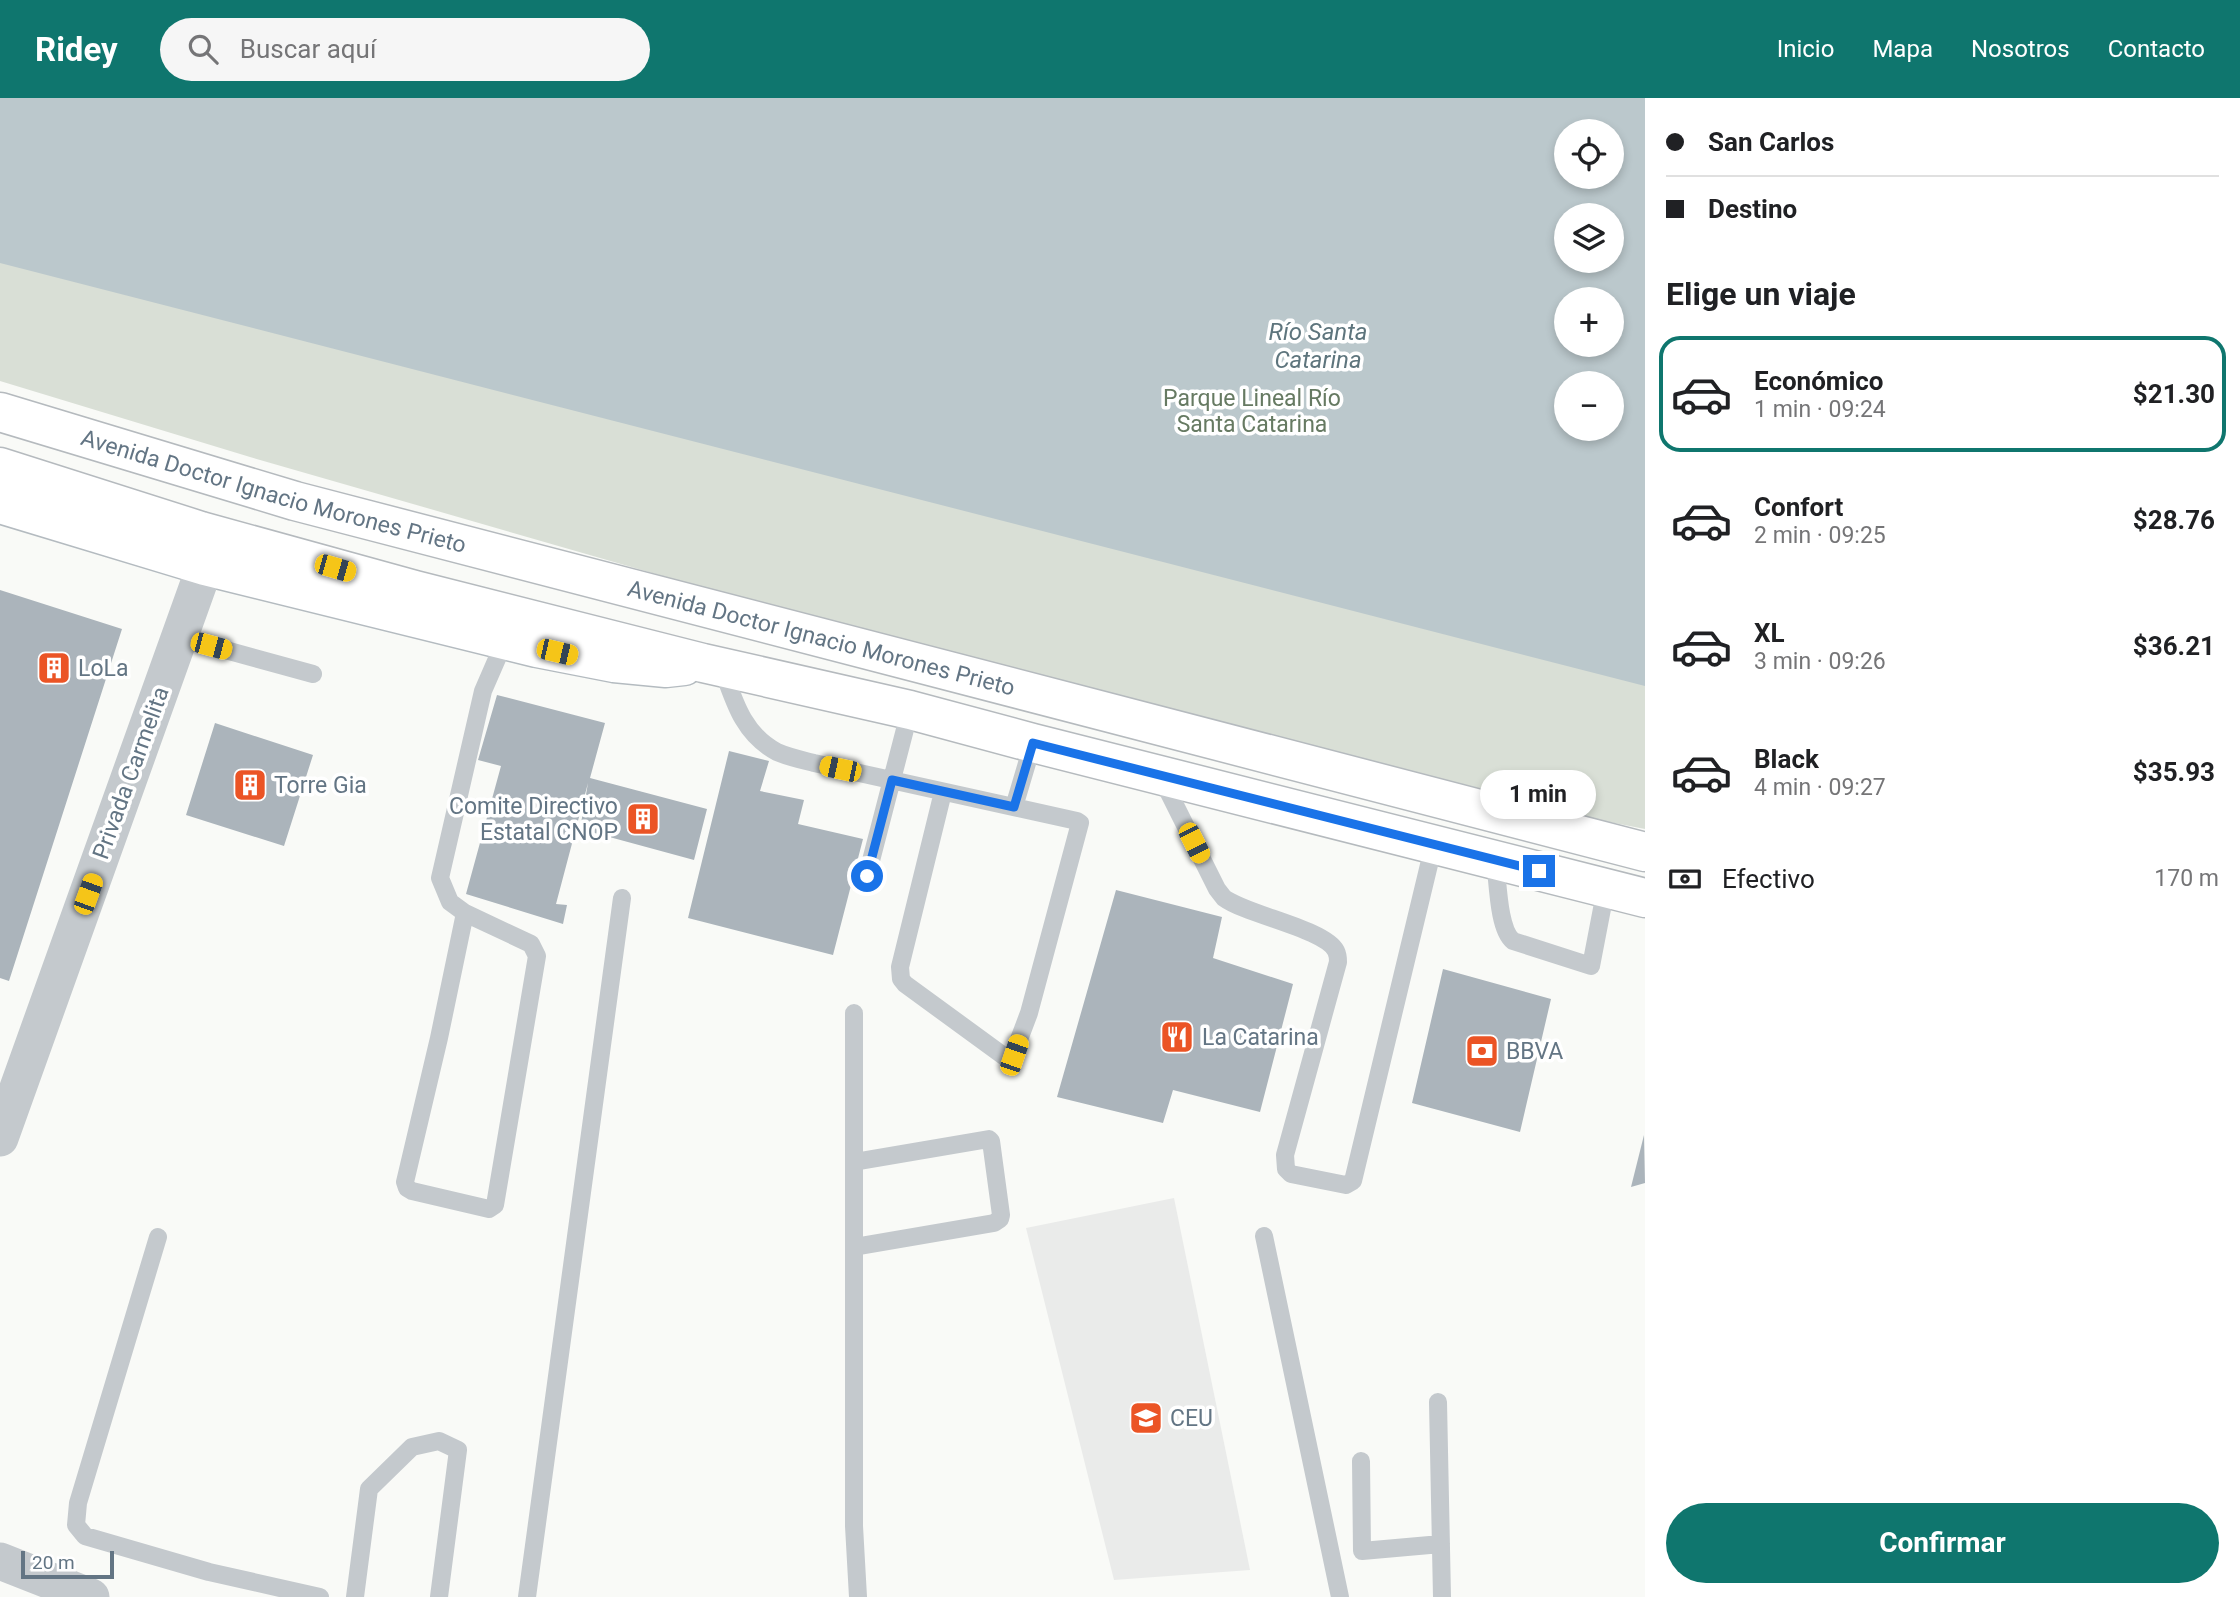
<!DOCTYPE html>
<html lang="es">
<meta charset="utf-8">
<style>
body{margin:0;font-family:Roboto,sans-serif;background:#f6f6f6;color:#202124;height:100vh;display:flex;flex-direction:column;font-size:26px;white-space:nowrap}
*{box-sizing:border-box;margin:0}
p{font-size:23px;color:#757577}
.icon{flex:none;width:38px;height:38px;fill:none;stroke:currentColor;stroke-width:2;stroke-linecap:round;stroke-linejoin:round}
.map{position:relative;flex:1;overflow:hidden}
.sheet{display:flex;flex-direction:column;background:#fff;width:595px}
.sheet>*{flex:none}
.hud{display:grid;align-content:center;height:154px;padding:0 21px;background:#fff}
.controls{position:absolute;left:1554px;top:21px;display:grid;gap:14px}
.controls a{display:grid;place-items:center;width:70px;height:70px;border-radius:50%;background:#fff;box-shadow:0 4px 10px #0003;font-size:35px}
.scale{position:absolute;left:21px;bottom:18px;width:93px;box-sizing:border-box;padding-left:7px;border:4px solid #637584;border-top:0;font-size:19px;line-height:24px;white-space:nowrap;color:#637584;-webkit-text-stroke:5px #fff;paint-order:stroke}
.end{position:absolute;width:32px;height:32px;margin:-16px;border:9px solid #1a73e8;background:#fff;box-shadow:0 0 0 4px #fff}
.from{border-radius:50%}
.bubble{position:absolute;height:49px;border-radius:24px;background:#fff;box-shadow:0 4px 10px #0003;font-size:23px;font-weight:700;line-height:49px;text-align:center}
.car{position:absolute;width:21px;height:42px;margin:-21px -10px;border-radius:9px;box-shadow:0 0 5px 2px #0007;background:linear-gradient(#f5c518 24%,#345 0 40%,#f5c518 0 76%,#345 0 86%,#f5c518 0)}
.hud b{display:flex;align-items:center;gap:24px;height:66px;font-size:26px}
.hud b+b{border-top:2px solid #e0e0e0}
.hud i{width:18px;height:18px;background:#202124}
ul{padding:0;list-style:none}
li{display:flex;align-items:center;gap:21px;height:116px;margin:0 14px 10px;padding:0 7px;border:4px solid transparent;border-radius:21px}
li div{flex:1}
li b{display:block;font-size:26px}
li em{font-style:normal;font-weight:700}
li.active{border-color:#0f766e}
li>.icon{width:63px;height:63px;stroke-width:1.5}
h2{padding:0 21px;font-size:32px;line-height:84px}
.pay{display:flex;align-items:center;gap:18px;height:77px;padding:0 21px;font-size:26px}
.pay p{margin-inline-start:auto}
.primary-button{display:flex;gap:14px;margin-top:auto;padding:14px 21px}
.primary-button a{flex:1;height:80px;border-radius:42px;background:#0f766e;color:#fff;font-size:28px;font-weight:700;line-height:80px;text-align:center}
header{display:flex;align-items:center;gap:42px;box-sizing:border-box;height:98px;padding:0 35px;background:#0f766e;color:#fff}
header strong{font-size:33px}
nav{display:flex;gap:38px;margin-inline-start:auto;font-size:24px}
.search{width:490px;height:63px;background:#f6f6f6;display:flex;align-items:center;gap:18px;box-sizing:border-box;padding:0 24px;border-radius:38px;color:#757577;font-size:26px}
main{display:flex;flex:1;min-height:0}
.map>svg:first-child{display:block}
</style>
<header>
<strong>Ridey</strong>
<div class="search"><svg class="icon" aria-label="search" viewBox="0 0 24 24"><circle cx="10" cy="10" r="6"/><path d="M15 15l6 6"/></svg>Buscar aquí</div>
<nav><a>Inicio</a><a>Mapa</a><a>Nosotros</a><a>Contacto</a></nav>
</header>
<main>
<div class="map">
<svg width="1645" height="1499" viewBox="0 0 1645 1499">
<rect width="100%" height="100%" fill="#f9faf7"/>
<path fill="#eaebea" d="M1174,1100L1250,1472L1114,1482L1026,1130Z"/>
<path fill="#d9dfd6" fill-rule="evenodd" d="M0,0H1645V731L1508,704L746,502L250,359L0,283ZM1566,33H1612V79H1566ZM1566,117H1612V163H1566ZM1566,201H1612V247H1566ZM1566,285H1612V331H1566Z"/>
<path fill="#bbc8cc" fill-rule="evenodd" d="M0,0H1645V588L0,165ZM1566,33H1612V79H1566ZM1566,117H1612V163H1566ZM1566,201H1612V247H1566ZM1566,285H1612V331H1566Z"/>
<path fill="#abb4bb" d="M0,492L122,531L9,883L0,880Z
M497,597L605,625L590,680L707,711L694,762L580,731L588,685L556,806L567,807L563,826L466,796L501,668L478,662Z
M215,625L313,657L284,748L186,717Z
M729,653L769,663L760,693L804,702L798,726L863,741L833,857L688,820Z
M1116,792L1222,819L1213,860L1293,886L1260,1014L1173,992L1163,1025L1057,999Z
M1443,871L1551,901L1520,1034L1412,1005Z
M1644,1037L1645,1085L1631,1089Z"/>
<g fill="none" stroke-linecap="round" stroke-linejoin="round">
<defs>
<path id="secondary" d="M0,406L205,468L537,550L614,565L666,570L684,568"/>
<g id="highway">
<path id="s1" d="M0,314L295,403L1645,754"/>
<path d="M0,369L201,433L415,492L703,565L910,612L1033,645L1645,800"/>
</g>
</defs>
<use href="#secondary" stroke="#b4bbc0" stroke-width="41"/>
<use href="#highway" stroke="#b5babe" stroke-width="41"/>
<path stroke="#c4c9cd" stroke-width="18" d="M180,536L211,548L313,576
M722,569C734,603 743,636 777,654C788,659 802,662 814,665L1077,723L1080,725L1029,915L1012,960L1005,959L905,886L901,881L900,869L943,694
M1162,681L1217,791L1224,800C1247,817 1325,831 1336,853C1338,857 1338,860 1338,864L1285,1057L1286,1071L1291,1076L1346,1087L1353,1083L1434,746
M1014,709L1033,645
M1495,762C1498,783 1498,831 1513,843L1591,868L1606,790
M867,778L910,612
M465,815L531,846L537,858L495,1107L489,1111L412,1093L407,1090L405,1084L439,940Z
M465,815L450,804L440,780L483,593L506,540
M854,915V1428L858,1499
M854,1064L989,1041L991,1043L1001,1117L1000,1121L994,1125L854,1149
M1264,1138L1340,1499
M158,1139L78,1405L76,1427L85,1438L209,1474L320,1499
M1438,1304L1442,1499
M1361,1363L1362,1453L1441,1446
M355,1499L369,1391L412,1349L439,1343L458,1352L439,1499
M527,1499L622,800"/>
<path stroke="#c4c9cd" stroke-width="37" d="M0,1040L205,468
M0,1463L91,1499"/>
<use href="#secondary" stroke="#fff" stroke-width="38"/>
<use href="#highway" stroke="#fff" stroke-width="38"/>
</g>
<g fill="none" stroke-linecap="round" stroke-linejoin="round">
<path stroke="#1a73e8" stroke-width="9" d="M867,778L892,682L1014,709L1033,645L1539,773"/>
</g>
<defs>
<symbol id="building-square" viewBox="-11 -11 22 22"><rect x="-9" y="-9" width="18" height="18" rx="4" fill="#eb5425" stroke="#fff"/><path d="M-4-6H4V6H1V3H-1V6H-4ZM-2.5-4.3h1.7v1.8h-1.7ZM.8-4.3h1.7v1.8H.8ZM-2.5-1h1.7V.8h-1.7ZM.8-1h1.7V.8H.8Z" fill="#fff"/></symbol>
<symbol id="restaurant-square" viewBox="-11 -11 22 22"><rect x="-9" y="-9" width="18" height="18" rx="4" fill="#eb5425" stroke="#fff"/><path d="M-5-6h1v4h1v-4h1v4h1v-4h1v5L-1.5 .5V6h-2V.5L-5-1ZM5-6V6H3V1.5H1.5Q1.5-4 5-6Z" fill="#fff"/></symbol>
<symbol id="bank-square" viewBox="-11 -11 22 22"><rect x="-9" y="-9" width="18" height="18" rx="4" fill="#eb5425" stroke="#fff"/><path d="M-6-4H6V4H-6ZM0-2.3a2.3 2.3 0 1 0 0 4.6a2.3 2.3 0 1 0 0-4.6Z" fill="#fff"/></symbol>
<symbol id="university-square" viewBox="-11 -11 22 22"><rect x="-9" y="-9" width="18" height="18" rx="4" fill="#eb5425" stroke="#fff"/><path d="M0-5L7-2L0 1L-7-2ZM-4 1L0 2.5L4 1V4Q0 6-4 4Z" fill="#fff"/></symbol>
</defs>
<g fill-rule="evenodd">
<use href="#building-square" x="35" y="551" width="38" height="38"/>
<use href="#building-square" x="231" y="668" width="38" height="38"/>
<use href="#building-square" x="624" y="702" width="38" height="38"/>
<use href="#restaurant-square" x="1158" y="920" width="38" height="38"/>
<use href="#bank-square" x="1463" y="934" width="38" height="38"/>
<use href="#university-square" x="1127" y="1301" width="38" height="38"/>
</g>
<g text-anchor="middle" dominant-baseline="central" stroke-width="7" stroke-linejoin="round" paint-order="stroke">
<g font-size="23" fill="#667a62" stroke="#fff">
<text x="1252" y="300">Parque Lineal Río<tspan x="1252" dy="26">Santa Catarina</tspan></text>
</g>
<g font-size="23" fill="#637584" stroke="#fff">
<text stroke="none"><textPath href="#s1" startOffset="285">Avenida Doctor Ignacio Morones Prieto</textPath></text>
<text stroke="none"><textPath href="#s1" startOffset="852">Avenida Doctor Ignacio Morones Prieto</textPath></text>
<text transform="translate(131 675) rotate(-70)">Privada Carmelita</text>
</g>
<g font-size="23" fill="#637584" stroke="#fff" text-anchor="start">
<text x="78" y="570">LoLa</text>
<text x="274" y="687">Torre Gia</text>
<text x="618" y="708" text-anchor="end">Comite Directivo<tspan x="618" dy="26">Estatal CNOP</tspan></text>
<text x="1202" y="939">La Catarina</text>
<text x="1506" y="953">BBVA</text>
<text x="1170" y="1320">CEU</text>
</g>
<g font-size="24" font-style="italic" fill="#5e757d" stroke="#fff">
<text x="1318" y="234">Río Santa<tspan x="1318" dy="28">Catarina</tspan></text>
</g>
</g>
</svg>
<div class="controls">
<a><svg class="icon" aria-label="locate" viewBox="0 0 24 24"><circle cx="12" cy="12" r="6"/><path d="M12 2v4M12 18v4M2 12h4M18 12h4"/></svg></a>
<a><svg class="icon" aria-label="layers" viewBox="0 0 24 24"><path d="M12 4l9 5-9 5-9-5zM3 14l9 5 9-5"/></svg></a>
<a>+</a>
<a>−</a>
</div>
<div class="scale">20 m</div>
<i class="end from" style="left:867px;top:778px"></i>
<i class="end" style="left:1539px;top:773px"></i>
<div class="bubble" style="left:1480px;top:672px;width:116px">1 min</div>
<i class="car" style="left:335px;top:470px;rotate:106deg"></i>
<i class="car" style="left:211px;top:548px;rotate:105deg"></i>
<i class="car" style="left:557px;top:554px;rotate:103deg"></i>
<i class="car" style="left:840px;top:671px;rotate:282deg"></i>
<i class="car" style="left:1194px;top:745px;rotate:153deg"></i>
<i class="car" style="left:88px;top:796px;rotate:20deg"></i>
<i class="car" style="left:1014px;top:957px;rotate:19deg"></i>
</div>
<section class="sheet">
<div class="hud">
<b><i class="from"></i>San Carlos</b>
<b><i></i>Destino</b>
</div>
<h2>Elige un viaje</h2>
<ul>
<li class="active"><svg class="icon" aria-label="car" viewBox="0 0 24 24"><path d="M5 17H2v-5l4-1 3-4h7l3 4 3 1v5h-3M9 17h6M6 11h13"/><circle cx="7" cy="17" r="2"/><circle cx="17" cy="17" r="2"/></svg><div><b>Económico</b><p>1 min · 09:24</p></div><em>$21.30</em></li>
<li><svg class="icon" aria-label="car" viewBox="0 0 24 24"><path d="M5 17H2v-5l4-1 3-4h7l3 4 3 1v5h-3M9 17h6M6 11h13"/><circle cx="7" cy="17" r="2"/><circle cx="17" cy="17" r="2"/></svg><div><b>Confort</b><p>2 min · 09:25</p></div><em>$28.76</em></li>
<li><svg class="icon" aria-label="car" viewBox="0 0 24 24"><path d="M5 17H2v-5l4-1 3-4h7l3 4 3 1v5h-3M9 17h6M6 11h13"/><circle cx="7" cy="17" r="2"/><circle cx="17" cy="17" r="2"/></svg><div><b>XL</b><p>3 min · 09:26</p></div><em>$36.21</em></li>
<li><svg class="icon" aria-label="car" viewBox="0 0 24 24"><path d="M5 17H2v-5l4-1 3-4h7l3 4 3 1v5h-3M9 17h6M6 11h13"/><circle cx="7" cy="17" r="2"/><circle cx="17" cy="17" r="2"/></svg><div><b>Black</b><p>4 min · 09:27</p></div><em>$35.93</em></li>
</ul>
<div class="pay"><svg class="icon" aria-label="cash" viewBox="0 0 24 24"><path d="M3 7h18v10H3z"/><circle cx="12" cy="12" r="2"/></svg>Efectivo<p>170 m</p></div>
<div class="primary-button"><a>Confirmar</a></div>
</section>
</main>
